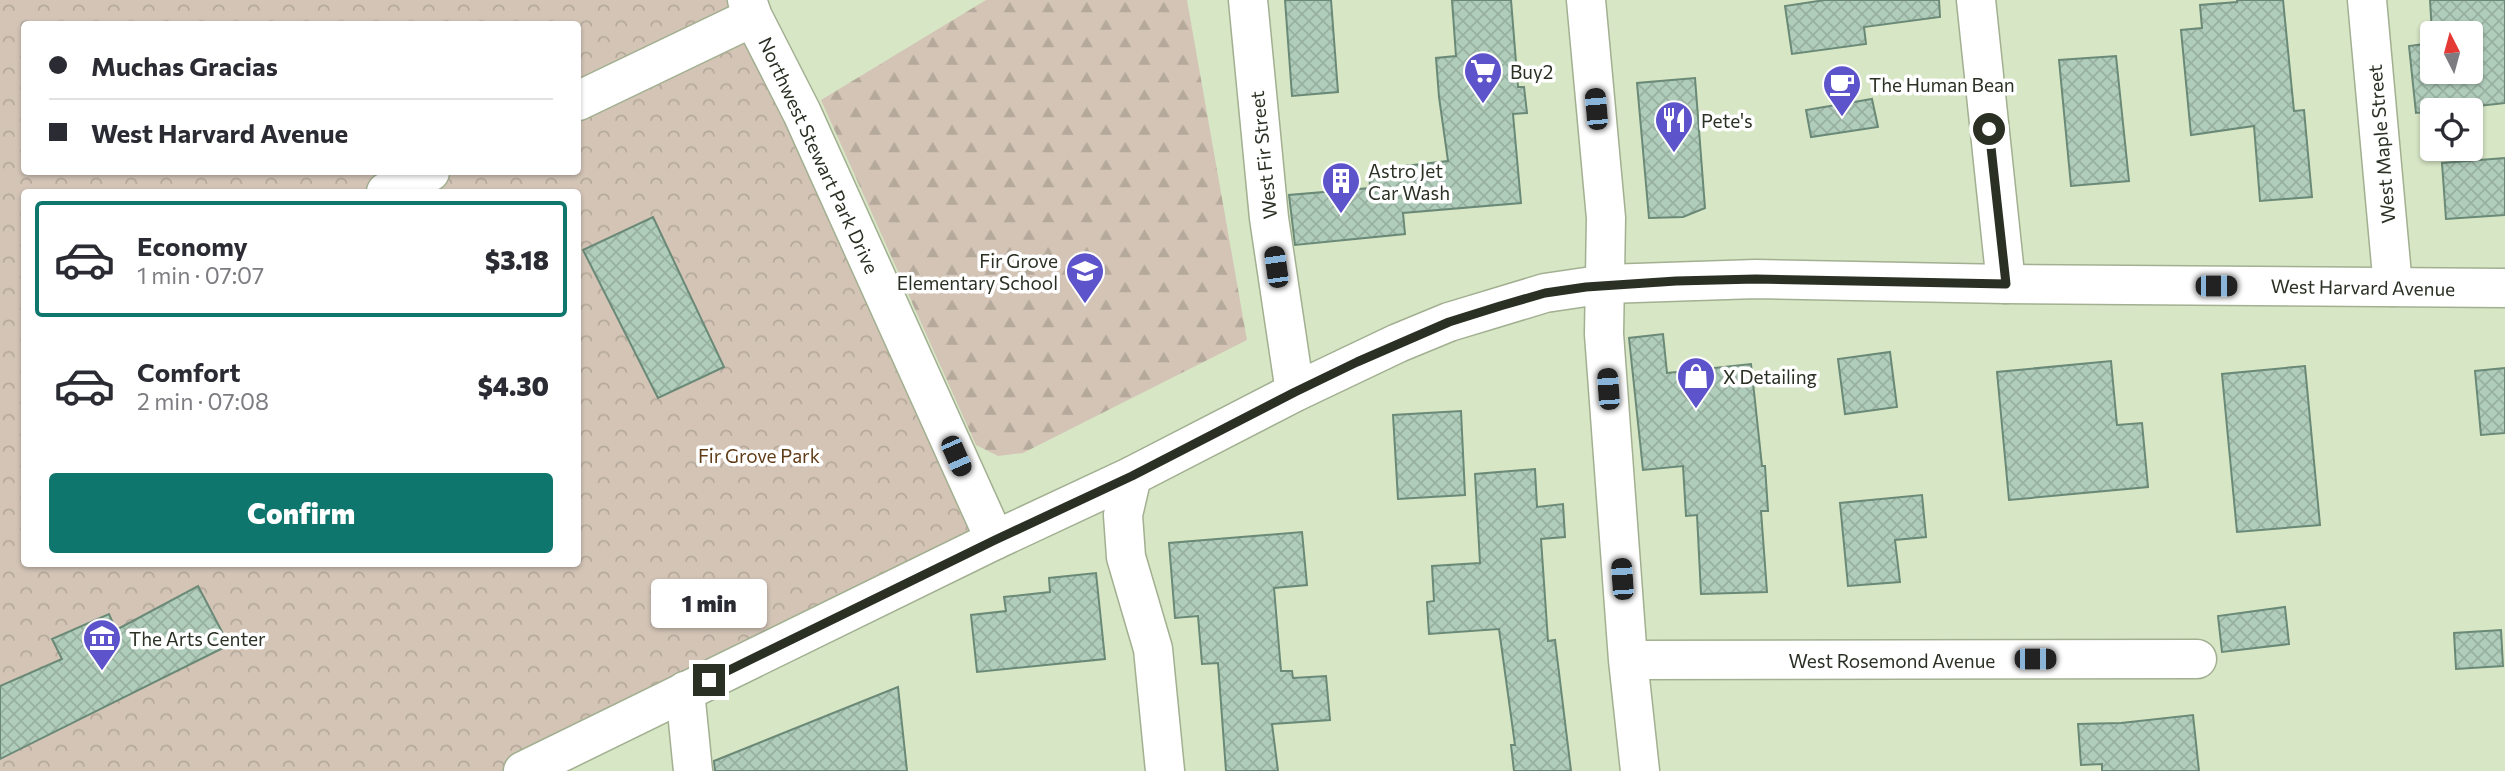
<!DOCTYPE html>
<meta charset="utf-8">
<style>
body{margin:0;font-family:Commissioner,sans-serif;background:#f2f2f3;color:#2b2b33;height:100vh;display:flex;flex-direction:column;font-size:26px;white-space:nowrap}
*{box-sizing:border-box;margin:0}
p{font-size:23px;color:#7c7c81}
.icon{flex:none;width:38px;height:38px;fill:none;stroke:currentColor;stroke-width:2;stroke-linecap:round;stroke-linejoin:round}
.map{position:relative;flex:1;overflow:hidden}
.details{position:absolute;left:21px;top:189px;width:560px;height:378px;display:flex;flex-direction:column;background:#fff;border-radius:7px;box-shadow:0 2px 5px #0004}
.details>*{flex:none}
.top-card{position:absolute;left:21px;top:21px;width:560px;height:154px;border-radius:7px;box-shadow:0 2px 5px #0004;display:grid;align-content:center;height:154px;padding:0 28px;background:#fff}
.needle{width:46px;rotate:354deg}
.fabs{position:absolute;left:2420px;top:21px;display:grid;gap:14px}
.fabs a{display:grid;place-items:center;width:63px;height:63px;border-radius:7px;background:#fff;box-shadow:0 2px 5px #0004;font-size:35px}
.end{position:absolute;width:32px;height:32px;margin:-16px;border:9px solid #2a3023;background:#fff;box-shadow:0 0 0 4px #fff}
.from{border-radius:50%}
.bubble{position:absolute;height:49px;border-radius:7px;background:#fff;box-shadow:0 2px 5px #0004;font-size:23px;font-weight:800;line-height:49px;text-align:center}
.car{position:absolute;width:21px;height:42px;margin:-21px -10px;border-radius:9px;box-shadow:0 0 5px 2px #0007;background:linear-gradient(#222 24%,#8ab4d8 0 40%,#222 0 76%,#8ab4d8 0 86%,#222 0)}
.top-card b{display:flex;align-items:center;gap:24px;height:66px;font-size:26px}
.top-card b+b{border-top:2px solid #e1e1e2}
.top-card i{width:18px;height:18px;background:#2b2b33}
ul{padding:12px 0 0;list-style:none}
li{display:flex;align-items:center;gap:21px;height:116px;margin:0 14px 10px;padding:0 14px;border:4px solid transparent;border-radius:7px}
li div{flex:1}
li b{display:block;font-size:26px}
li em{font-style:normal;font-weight:800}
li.on{border-color:#0f766e}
li>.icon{width:63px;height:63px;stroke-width:1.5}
.action{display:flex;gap:14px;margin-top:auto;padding:14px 28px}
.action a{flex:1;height:80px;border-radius:7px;background:#0f766e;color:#fff;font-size:28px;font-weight:800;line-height:80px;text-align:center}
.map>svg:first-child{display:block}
</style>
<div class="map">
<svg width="2505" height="771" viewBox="0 0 2505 771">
<defs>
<pattern id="forest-firs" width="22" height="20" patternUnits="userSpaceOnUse" patternTransform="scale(1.75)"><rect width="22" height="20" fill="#d3c4b6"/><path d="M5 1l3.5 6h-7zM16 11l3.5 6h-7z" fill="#b5a99c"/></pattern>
<pattern id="park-crowns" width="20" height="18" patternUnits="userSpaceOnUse" patternTransform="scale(1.75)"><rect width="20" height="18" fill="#d3c4b6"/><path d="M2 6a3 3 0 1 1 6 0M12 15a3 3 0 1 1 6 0" fill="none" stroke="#b5a99c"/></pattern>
<pattern id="building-cross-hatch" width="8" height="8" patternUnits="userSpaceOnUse" patternTransform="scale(1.75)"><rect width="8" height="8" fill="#b0cdbb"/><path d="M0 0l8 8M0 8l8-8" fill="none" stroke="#98b0a0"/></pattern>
</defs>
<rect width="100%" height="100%" fill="#d7e6c5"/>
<path fill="url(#forest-firs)" d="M986,0H1187L1247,340L1023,453L998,456L976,445L821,100Z"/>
<path fill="url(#park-crowns)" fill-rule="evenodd" d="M0,0H753L995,540L522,771H0ZM24,24H578V172H24ZM24,192H578V564H24Z"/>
<path fill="url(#building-cross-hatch)" stroke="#6a8976" stroke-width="2" d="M1285,0H1331L1338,92L1292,96Z
M1452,0H1511L1518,87H1524L1527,113L1513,114L1521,203L1403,213L1405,234L1295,245L1289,195L1370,188L1369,170L1448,161L1439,97L1436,58L1456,56Z
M1825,0H1939L1940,17L1864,27L1866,44L1792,54L1785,6Z
M2237,0H2283L2294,111L2304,110L2312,197L2260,201L2254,126L2191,135L2181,30L2202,28L2200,5L2237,2Z
M2430,0H2505V103L2416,113L2409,46L2432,43V72H2471V33H2432Z
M2116,56L2129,181L2071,186L2059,60Z
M1695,78L1705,208L1683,217L1649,218L1637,83Z
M1872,99L1878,127L1811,137L1806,110Z
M2505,158V215L2446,219L2442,163Z
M653,217L724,367L658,398L583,250Z
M1663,334L1667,373L1751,364L1762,466H1765L1768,511H1761L1767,592L1701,594L1697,515L1686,516L1683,466L1643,470L1629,338Z
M1890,352L1897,407L1845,414L1838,359Z
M2111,361L2117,425L2142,423L2148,487L2009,500L1997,372Z
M2305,366L2320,525L2237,532L2222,374Z
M2505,368V433L2481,435L2475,371Z
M1461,411L1465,495L1398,499L1393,415Z
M1535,469L1537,507L1563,504L1565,537L1541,539L1548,641L1555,640L1571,771H1514L1511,745H1515L1499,629L1429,634L1427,602L1434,601L1432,566L1480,563L1475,474Z
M1922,495L1926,537L1895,540L1900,582L1848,586L1840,503Z
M1302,532L1307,585L1274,588L1281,671H1292L1293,678L1326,676L1330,720L1272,724L1278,771H1226L1218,663L1202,664L1198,616L1175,618L1169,543Z
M1096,573L1105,659L977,672L971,615L1006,611L1004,597L1050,592L1049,578Z
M198,586L229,645L0,759V686L62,659L52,639L109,614L116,630Z
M2285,607L2289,644L2222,652L2218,616Z
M2501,630L2503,666L2456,669L2454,633Z
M898,687L907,771H715L714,761Z
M2193,715L2199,771H2102V764L2081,765L2078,724L2121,723Z"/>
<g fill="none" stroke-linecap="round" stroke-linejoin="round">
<defs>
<path id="minor" d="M747,0L753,17L802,113L995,540
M1248,0L1269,218L1295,392
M1586,0L1606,218L1604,334L1628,660L1640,771
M1976,0L2006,284
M2367,0L2393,287
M578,101L753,17
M386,192L430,172
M1132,476L1123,515L1126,557L1153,649L1165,771
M1628,660L2197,659
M685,691L693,771"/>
<path id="major" d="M523,771L995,540L1132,476L1295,392L1398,343L1449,322L1545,293L1606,284L1756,279L2006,284L2505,288"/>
</defs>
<use href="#minor" stroke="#a2b091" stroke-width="41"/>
<use href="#major" stroke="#a2b091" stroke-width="41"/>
<use href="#minor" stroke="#fff" stroke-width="38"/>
<use href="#major" stroke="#fff" stroke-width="38"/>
</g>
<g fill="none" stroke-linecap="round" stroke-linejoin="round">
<path stroke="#2a3023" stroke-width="9" d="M709,680L995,540L1132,476L1295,392L1357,362L1449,322L1500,306L1545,293L1586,287L1676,281L1756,279L2006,284L1989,129"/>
</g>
<defs>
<symbol id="supermarket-pin" viewBox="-11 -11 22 30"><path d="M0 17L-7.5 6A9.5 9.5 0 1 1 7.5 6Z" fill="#5d53cb" stroke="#fff"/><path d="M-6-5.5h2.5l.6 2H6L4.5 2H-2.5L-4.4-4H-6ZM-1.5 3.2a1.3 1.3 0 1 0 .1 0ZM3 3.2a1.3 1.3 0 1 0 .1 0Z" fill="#fff"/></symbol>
<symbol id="cafe-pin" viewBox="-11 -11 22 30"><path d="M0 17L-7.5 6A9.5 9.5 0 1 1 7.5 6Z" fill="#5d53cb" stroke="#fff"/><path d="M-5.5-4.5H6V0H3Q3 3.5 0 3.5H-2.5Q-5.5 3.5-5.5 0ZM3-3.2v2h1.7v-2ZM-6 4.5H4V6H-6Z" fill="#fff"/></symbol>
<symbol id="restaurant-pin" viewBox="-11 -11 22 30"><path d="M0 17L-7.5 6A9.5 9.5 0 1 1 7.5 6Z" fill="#5d53cb" stroke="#fff"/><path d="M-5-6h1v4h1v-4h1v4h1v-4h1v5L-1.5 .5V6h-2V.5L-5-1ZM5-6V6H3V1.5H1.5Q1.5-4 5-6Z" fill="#fff"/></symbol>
<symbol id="building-pin" viewBox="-11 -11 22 30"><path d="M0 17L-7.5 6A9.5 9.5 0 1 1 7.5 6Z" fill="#5d53cb" stroke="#fff"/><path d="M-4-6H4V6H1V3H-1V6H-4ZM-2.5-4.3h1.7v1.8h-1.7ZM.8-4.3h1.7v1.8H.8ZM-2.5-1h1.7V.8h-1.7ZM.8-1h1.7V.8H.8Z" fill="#fff"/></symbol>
<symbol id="school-pin" viewBox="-11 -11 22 30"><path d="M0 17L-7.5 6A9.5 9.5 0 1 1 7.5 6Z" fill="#5d53cb" stroke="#fff"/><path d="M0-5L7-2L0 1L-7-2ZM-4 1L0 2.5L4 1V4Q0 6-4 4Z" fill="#fff"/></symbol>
<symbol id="shop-pin" viewBox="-11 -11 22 30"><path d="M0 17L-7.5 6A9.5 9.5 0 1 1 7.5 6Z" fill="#5d53cb" stroke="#fff"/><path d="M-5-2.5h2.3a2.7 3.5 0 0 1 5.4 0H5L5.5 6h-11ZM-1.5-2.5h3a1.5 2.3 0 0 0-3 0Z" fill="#fff"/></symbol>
<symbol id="museum-pin" viewBox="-11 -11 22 30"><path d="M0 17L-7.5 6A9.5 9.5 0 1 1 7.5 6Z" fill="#5d53cb" stroke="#fff"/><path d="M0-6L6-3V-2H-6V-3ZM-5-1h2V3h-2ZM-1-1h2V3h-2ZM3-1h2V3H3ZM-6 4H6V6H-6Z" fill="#fff"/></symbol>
</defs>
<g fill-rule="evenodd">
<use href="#supermarket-pin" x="1461" y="49" width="44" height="60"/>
<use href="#cafe-pin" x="1820" y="62" width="44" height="60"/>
<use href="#restaurant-pin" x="1652" y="98" width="44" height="60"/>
<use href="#building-pin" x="1319" y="159" width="44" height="60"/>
<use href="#school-pin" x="1063" y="249" width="44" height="60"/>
<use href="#shop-pin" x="1674" y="354" width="44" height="60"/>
<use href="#museum-pin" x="80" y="616" width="44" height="60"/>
</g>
<g text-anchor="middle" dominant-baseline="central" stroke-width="7" stroke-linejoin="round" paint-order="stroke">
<g font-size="19" fill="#2a3023" stroke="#fff" text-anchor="start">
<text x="1510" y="71">Buy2</text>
<text x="1869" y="84">The Human Bean</text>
<text x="1701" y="120">Pete's</text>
<text x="1368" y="170">Astro Jet<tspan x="1368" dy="22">Car Wash</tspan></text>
<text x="1058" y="260" text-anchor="end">Fir Grove<tspan x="1058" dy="22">Elementary School</tspan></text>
<text x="1723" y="376">X Detailing</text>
<text x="129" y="638">The Arts Center</text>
</g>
<g font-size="19" fill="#2a3023" stroke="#fff">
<text transform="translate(2381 144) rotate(-95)">West Maple Street</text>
<text transform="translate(819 155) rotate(65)">Northwest Stewart Park Drive</text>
<text transform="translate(1263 155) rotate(-96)">West Fir Street</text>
<text transform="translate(2363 287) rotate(1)">West Harvard Avenue</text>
<text x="1892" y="660">West Rosemond Avenue</text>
</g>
<g font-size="19" fill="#5f3c17" stroke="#fff">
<text x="759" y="455">Fir Grove Park</text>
</g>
</g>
</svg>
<div class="fabs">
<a><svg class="needle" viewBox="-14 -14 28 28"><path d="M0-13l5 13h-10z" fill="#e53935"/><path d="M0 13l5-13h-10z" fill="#7c7c81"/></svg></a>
<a><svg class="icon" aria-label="locate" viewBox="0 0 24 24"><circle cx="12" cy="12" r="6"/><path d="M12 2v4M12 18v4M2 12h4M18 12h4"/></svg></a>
</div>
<i class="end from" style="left:1989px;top:129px"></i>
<i class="end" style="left:709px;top:680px"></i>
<div class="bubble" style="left:651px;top:579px;width:116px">1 min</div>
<i class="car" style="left:1596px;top:109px;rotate:355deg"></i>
<i class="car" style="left:1276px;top:267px;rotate:352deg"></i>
<i class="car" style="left:2216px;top:286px;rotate:90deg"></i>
<i class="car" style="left:1608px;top:389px;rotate:356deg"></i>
<i class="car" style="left:956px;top:456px;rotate:156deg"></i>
<i class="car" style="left:1622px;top:579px;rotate:356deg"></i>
<i class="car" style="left:2035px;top:659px;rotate:90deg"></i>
<div class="top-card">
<b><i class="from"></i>Muchas Gracias</b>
<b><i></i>West Harvard Avenue</b>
</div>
<section class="details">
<ul>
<li class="on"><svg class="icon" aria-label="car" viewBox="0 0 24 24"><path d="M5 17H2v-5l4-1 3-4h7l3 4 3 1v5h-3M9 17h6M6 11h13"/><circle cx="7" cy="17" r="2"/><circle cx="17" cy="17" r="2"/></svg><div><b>Economy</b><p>1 min · 07:07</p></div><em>$3.18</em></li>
<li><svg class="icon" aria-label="car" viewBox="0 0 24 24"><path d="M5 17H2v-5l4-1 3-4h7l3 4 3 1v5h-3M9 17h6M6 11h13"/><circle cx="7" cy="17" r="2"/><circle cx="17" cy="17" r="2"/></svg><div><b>Comfort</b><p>2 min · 07:08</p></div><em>$4.30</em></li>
</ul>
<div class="action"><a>Confirm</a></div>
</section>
</div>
